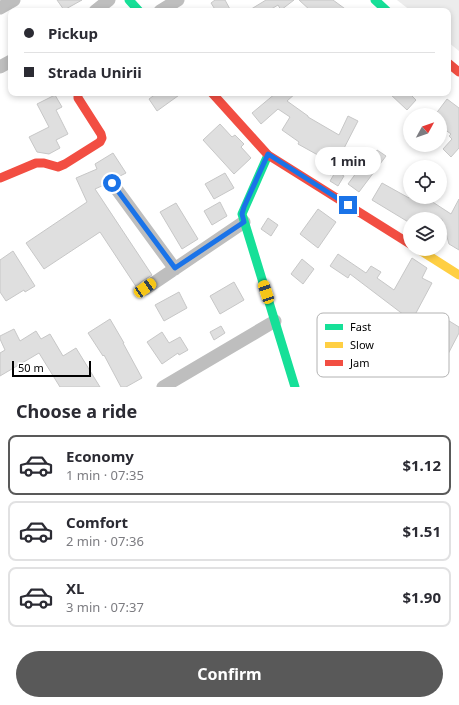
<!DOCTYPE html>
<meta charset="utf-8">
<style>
body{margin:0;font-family:"Noto Sans",sans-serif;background:#f2f2f3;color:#2b2b33;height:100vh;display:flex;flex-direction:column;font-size:15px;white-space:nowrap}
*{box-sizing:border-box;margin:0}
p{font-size:13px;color:#7c7c81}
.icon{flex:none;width:22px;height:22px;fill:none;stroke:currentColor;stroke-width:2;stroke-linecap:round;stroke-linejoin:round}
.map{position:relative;height:387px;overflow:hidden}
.details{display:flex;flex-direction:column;background:#fff;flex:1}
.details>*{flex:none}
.hud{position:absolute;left:8px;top:8px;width:443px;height:88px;border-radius:8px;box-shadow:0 2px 6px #0003;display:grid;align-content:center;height:88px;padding:0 16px;background:#fff}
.needle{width:26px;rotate:50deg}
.buttons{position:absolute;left:403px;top:108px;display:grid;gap:8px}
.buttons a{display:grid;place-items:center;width:44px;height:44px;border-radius:50%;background:#fff;box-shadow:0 2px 6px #0003;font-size:20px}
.scale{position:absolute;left:12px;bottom:10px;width:79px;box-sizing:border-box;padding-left:4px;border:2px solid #000;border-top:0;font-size:11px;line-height:14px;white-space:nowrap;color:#000;-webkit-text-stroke:3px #fff;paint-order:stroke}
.end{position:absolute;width:18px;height:18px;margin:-9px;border:5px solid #1a73e8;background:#fff;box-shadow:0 0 0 2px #fff}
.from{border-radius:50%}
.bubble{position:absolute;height:28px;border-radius:14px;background:#fff;box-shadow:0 2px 6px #0003;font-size:13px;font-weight:700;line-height:28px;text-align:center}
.car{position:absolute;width:12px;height:24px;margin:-12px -6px;border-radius:5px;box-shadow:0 0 3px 1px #0007;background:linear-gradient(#f5c518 24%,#345 0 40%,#f5c518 0 76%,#345 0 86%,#f5c518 0)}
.hud b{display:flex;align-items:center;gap:14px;height:38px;font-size:15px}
.hud b+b{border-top:1px solid #e1e1e2}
.hud i{width:10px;height:10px;background:#2b2b33}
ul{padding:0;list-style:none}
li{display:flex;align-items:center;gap:12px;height:60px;margin:0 8px 6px;padding:0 8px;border:2px solid #e1e1e2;border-radius:8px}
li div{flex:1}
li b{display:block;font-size:15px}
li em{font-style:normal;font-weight:700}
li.selected{border-color:#595959}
li>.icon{width:36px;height:36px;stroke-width:1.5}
h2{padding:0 16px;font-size:18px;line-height:48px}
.action{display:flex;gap:8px;margin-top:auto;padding:8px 16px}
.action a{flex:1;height:46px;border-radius:24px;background:#595959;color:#fff;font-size:16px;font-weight:700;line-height:46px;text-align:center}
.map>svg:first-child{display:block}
</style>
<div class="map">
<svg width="459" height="387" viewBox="0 0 459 387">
<rect width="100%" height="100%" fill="#fff"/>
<path fill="#ececec" d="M397,0H459V51L448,42V11H411Z"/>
<path fill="#dfdfdf" stroke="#c7c7c7" d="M57,0H82L64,10Z
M215,0H225L231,11H216L211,3Z
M266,0H294L281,10L278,5L268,11H248Z
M299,0H333L348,11H311Z
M157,93H182L157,111L149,99Z
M276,93H296L287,101L308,116V117L339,135L348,116L358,121L340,156L342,157L331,175L320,168L325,159L298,144L299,142L282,130L290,117L278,109L261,124L252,113Z
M389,93H409L416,100L407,110Z
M55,95L62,107L56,110L68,134L56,140L60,148L49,154L37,152L29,137L49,127L37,104Z
M447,99L459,108V148L451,157L443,149L452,139L449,136L451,134L440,126V115H435Z
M220,124L232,137L235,135L244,144L241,147L251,158L234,174L203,140Z
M377,150L386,156L359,192L348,184L365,161L368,163Z
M113,153L126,173L118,177L112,175L108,176L105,180L104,185L95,189L152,275L141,282L137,288L100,232L44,269L26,243L87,202L76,178L97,169L95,164Z
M336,171L344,176L338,186L330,181Z
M225,173L234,188L214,199L205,184Z
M382,183L409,198V197H425L451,214L459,199V250L449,244L442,219H410V223L372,200Z
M220,202L227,216L212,225L204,211Z
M176,203L198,239L182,249L160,212Z
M318,209L336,222L318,248L300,234Z
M268,218L278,225L271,236L261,229Z
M13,251L35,286L25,292L24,290L6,301L0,292V260Z
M338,254L366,273L371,266L381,272L377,278L394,290L412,258L427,268L422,278L432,283L409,326L401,320L404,315L350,274L348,278L330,266Z
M302,259L314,269L303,284L291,274Z
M234,282L244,300L220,314L210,296Z
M179,292L187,308L164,321L155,305Z
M110,319L124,343H123L142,378L126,387H121L104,355L103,356L88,333Z
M446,319L459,327V333L447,356L431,346Z
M221,326L225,333L214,340L210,332Z
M14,329L20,341L36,331L41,339L50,334L63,356L76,348L100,387H60L39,353L0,376V353L5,350L0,339V336Z
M162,332L169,343L180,337L188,350L179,355L178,353L162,364L147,342Z"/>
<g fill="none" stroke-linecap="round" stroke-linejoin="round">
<path stroke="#bebebe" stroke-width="13" d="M0,8L14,0
M95,11L109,0
M160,11L178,0
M0,67L11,61
M112,183L175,269
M145,289L244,222
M163,387L275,321"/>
<path stroke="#16e098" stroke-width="9" d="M129,0L139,11
M375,0L387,11
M268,155L242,214L295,387"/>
<path stroke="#ffcf43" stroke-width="9" d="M418,249L459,275"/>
<path stroke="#f24e42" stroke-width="9" d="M448,63L459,72
M212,93L268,155L410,244
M0,178L36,163H44L58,167L65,164L100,142L102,138L101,134L78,98V93"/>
</g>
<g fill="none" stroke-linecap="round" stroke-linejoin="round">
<path stroke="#1a73e8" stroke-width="5" d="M112,183L175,268L244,222L242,214L244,207L268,154L348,205"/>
</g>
<rect x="317" y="313" width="132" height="64" rx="6" fill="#fff" stroke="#b2b2b2" stroke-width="1"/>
<rect x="325" y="324" width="18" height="6" fill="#16e098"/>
<rect x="325" y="342" width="18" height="6" fill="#ffcf43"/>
<rect x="325" y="360" width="18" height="6" fill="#f24e42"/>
<g font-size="11" fill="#000">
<text x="350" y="331">Fast</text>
<text x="350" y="349">Slow</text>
<text x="350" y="367">Jam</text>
</g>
</svg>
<div class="buttons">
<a><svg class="needle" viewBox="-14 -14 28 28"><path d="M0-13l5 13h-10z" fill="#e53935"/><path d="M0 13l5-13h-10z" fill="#7c7c81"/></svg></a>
<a><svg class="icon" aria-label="locate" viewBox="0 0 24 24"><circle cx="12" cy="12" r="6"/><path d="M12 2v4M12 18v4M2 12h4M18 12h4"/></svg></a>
<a><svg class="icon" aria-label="layers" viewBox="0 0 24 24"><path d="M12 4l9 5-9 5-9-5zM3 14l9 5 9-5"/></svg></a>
</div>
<div class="scale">50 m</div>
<i class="end from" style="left:112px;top:183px"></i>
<i class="end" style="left:348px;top:205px"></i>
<div class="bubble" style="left:315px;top:147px;width:66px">1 min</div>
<i class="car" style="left:145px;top:288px;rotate:56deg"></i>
<i class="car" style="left:266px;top:292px;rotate:342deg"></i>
<div class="hud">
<b><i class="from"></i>Pickup</b>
<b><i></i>Strada Unirii</b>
</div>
</div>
<section class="details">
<h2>Choose a ride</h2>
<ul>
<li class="selected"><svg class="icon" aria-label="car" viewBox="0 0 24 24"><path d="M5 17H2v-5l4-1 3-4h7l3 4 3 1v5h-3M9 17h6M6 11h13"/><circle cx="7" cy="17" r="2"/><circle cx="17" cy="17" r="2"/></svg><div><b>Economy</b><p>1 min · 07:35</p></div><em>$1.12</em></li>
<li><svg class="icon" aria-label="car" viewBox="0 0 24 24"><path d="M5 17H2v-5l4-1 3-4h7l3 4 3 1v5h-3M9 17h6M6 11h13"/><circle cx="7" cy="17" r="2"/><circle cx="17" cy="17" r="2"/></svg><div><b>Comfort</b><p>2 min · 07:36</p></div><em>$1.51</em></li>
<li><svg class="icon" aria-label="car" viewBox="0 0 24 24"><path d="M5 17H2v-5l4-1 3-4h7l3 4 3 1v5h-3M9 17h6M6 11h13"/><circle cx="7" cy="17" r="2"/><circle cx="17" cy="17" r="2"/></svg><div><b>XL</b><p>3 min · 07:37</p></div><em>$1.90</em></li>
</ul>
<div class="action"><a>Confirm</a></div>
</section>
